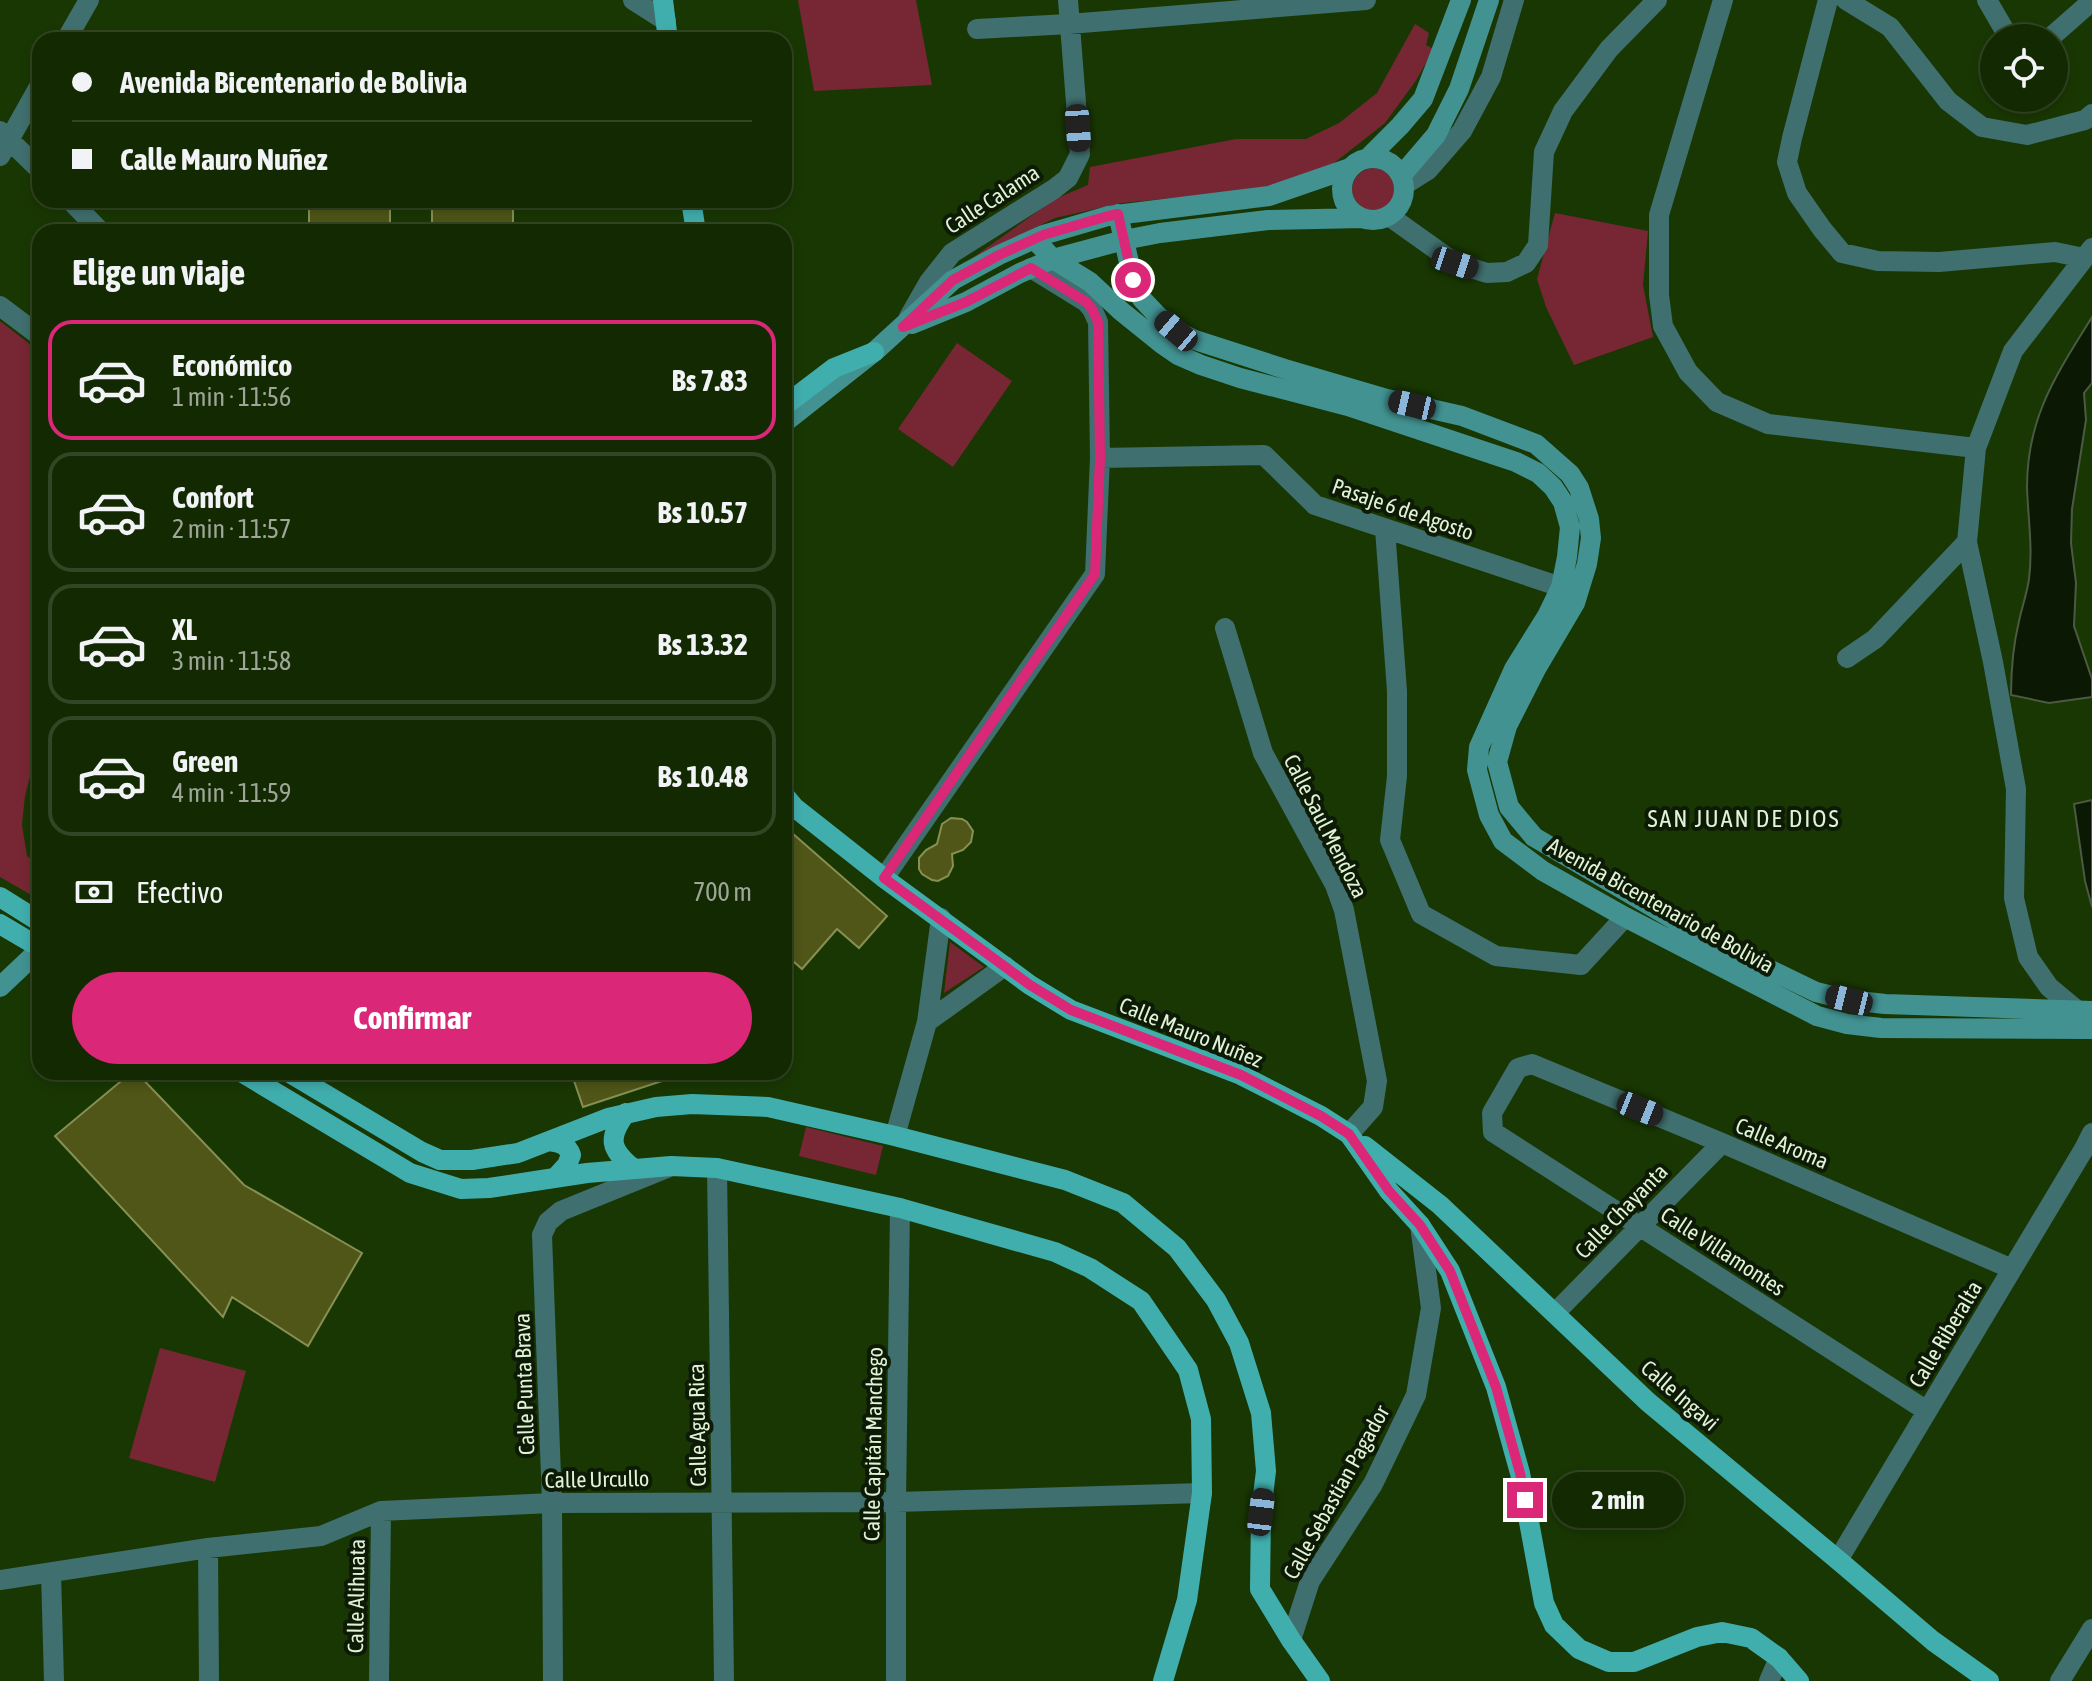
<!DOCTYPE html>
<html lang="es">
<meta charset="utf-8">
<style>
body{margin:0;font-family:"Asap Condensed",sans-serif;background:#203511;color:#f1f3f6;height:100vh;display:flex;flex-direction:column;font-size:30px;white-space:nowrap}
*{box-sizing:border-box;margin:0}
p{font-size:26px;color:#9da699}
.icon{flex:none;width:44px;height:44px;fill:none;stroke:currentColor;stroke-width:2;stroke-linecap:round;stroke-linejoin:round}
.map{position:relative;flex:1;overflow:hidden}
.drawer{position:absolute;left:32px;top:224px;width:760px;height:856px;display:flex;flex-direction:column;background:#132902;border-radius:24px;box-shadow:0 4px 12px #0003,0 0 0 2px #324524}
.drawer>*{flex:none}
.top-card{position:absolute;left:32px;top:32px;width:760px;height:176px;border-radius:24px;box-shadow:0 4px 12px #0003,0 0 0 2px #324524;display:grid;align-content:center;height:176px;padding:0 40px;background:#132902}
.tools{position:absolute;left:1980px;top:24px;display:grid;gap:16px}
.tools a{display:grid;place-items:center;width:88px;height:88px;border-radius:50%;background:#132902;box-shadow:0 4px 12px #0003,0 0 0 2px #324524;font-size:40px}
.end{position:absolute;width:36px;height:36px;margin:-18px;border:10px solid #db2777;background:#fff;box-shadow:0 0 0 4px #fff}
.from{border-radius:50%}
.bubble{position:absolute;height:56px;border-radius:28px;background:#132902;box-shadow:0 4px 12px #0003,0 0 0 2px #324524;font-size:26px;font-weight:700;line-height:56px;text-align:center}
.car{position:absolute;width:24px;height:48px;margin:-24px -12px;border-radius:10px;box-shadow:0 0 6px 2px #0007;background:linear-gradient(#222 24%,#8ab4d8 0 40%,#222 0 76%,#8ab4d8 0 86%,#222 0)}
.top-card b{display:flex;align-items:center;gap:28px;height:76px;font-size:30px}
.top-card b+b{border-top:2px solid #324524}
.top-card i{width:20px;height:20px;background:#f1f3f6}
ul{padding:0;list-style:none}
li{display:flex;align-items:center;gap:24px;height:120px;margin:0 16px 12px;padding:0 24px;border:4px solid #324524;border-radius:24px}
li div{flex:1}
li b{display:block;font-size:30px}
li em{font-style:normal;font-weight:700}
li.selected{border-color:#db2777}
li>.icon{width:72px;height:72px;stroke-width:1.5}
h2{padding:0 40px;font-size:36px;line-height:96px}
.pay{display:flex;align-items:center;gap:20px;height:88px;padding:0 40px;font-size:30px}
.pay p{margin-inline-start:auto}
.button{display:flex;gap:16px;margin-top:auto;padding:16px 40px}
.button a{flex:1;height:92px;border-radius:48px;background:#db2777;color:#fff;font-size:32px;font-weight:700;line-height:92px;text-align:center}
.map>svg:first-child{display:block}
</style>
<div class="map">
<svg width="2092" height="1681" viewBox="0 0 2092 1681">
<rect width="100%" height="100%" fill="#193703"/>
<path fill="#762733" d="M798,0H916L932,85L814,91Z
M1415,24L1429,33L1426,45L1434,49L1415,82L1385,123L1329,167L1278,186L1224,193L1122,203L1055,218L971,259L1055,199L1088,185L1090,167L1236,139H1306L1339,123L1377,93Z
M1352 190a22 22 0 1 1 44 0a22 22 0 1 1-44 0Z
M1555,213L1648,231L1643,285L1653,337L1574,365L1546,307L1537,279Z
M0,321L40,352V738L25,796L22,825L27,856L40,865V900L0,877Z
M957,343L1012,381L953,467L898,429Z
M950,942L984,967L944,993Z
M806,1127L883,1146L876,1175L799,1156Z
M160,1348L246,1371L215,1482L129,1458Z"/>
<path fill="#0b1904" stroke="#4b5a43" stroke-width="2" d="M2092,317V383L2084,393L2086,420L2072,509L2071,543L2076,583L2074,626L2092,679V697L2049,703L2011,695C2011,670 2013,646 2019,621C2022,607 2027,593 2029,579C2033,548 2028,518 2027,487C2027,416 2057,374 2092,317Z
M2092,800V907L2085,881L2074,804Z"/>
<path fill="#4f5617" stroke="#879052" stroke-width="2" d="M309,200H390V227L309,229Z
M432,200H513V227L432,228Z
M951,818L962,819L967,822L973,831L971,842L963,850L952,854L953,866L948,876L938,881L932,880L922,874L919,869V858L926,850L937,844L942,824Z
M784,826L887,916L859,948L837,929L802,969L784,953Z
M132,1072H136L244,1185L362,1253L308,1346L232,1297L223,1317L55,1136Z
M571,1072H679L680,1075L583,1107Z"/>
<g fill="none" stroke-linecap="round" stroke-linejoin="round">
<path stroke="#3f6f6e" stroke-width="20" d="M633,0L666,21
M1723,0L1659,215V295L1663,326L1688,372L1717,402L1768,424L1976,448
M1828,0L1792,138L1787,162L1797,193L1822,229L1842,253L1878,261L1939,262L2055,252L2084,258
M1846,0L1890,27L1948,101L1982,127L2027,135L2085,120L2092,114
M1987,0L2005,31L2019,38
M977,29L1069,24L1366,0
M2050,38L2092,1
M66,40L89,0
M0,131L40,170
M0,156L40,85
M1404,185L1428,170L1462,131L1491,77L1514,0
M70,200L101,232
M1389,216L1455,263L1487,273L1507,272L1526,263L1538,245L1544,152L1563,111L1609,49L1657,0
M0,306L40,336
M909,317L929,282L952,253L1054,189L1068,178L1080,154L1068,0
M1100,458L1264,455L1315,505L1561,587
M1385,529L1397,691V776L1390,840L1421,914L1496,956L1581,965L1625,917
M1225,628L1263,753L1335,885L1344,910L1377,1081L1373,1107L1349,1134
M1847,658L1875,639L1967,542
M884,878L1095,574L1100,458L1098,322L1092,309L1086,302L1031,268
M2085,1017L2049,987L2028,957L2014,898L2016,789L1993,662L1967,542L1976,448L2013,351L2092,248
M927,1022L1005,966
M895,1136L927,1022L941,918
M717,1168L724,1681
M1555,1313L1722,1143
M1927,1411L1493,1132L1492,1113L1518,1068L1532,1064L1722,1143L2012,1269
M208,1548L209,1681
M1838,1560L2084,1149L2092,1133
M51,1573L54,1681
M0,1580L208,1548L321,1536L381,1511L552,1503L896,1502L1202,1493
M1291,1640L1310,1581L1373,1484L1416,1395L1431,1308L1420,1225
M379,1681L381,1511
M553,1681L552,1503L542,1235L548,1222L561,1211L667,1168
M896,1681V1502L900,1208
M1769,1681L1779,1658
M2060,1681L2092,1629"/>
<path stroke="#429292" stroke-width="20" d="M1342 189a31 31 0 1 1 62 0a31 31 0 1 1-62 0Z
M1368,158L1400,126L1423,99L1461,0
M1401,176L1436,135L1459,89L1489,0
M1118,214L1133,280L1142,299L1158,316L1176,331L1195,340L1285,369L1387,399L1462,416L1536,444L1570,474L1579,488L1589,519L1591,538L1587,564L1575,603L1536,669L1507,726L1497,762L1509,807L1534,837L1710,941L1816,992L1849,1000L1885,1004L2092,1011
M1034,239L1053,259L1090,282L1121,311L1162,344L1178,355L1201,365L1240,378L1348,406L1516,462L1538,473L1553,487L1563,502L1570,527L1567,557L1561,587L1547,616L1514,669L1479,747L1477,770L1489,815L1503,841L1543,871L1625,917L1817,1016L1847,1024L1881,1028L2092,1029
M912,324L966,302L1020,273L1053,259L1124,240L1160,233L1268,220L1362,218
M784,423L874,352L953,280L999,255L1043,235L1108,216L1269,196L1350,168
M0,987L36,953"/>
<path stroke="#41aeae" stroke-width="20" d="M663,0L668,40
M691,200L696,232
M784,406L834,368L874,352
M784,795L794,807L884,878L1030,985L1071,1010L1241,1075L1321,1116L1349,1134L1389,1191L1420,1225L1450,1271L1496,1387L1520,1473L1544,1603L1554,1625L1579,1649L1609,1662H1634L1697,1637L1722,1632L1751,1638L1779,1658L1799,1681
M0,897L40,922
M0,924L32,943
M241,1072L410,1173L461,1189L489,1188L587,1173L671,1166L717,1168L900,1208L1055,1252L1090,1268L1141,1301L1188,1370L1201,1419L1202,1493L1187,1600L1163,1681
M288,1072L422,1152L440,1160H472L518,1153L608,1118L656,1107L692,1104L768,1107L895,1136L1065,1180L1123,1203L1177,1248L1216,1300L1239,1343L1261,1413L1266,1471L1261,1512L1260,1589L1291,1640L1320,1681
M626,1113C607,1138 610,1150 634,1169
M550,1141C561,1143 567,1144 571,1155L567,1165L556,1177
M1365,1146L1440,1205L1648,1402L1838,1560L1933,1641L1989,1681"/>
</g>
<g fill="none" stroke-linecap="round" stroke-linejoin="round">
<path stroke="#db2777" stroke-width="10" d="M1133,280L1118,214L1108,216L1043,235L999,255L953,280L903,327L966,302L1031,268L1086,302L1092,309L1098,322L1100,458L1095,574L884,878L1030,985L1071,1010L1241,1075L1321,1116L1349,1134L1389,1191L1420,1225L1450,1271L1496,1387L1520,1473L1525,1500"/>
</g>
<g text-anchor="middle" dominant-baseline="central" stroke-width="8" stroke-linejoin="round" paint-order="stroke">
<g font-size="22" fill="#e1f3d7" stroke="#0d1a06">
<text transform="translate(992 199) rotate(-33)">Calle Calama</text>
<text transform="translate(1403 509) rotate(19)">Pasaje 6 de Agosto</text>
<text transform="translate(1326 826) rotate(63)">Calle Saul Mendoza</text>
<text transform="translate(1661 905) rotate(29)">Avenida Bicentenario de Bolivia</text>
<text transform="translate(1191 1032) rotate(22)">Calle Mauro Nuñez</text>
<text transform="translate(1782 1143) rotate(23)">Calle Aroma</text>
<text transform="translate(1621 1211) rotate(-46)">Calle Chayanta</text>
<text transform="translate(1723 1251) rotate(33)">Calle Villamontes</text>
<text transform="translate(1945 1334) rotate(-59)">Calle Riberalta</text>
<text transform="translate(524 1384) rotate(-92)">Calle Punta Brava</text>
<text transform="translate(1680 1395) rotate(41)">Calle Ingavi</text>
<text transform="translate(697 1425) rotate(-91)">Calle Agua Rica</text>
<text transform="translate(873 1444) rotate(-89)">Calle Capitán Manchego</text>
<text transform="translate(597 1479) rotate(-1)">Calle Urcullo</text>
<text transform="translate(1336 1492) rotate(-61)">Calle Sebastian Pagador</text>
<text transform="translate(356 1596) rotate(-89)">Calle Alihuata</text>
</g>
<g font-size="24" letter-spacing="2" fill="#e1f3d7" stroke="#0d1a06">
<text x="1744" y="818">SAN JUAN DE DIOS</text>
</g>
</g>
</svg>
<div class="tools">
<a><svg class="icon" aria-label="locate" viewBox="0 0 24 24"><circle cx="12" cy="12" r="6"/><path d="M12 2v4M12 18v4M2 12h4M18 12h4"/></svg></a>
</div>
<i class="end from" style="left:1133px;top:280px"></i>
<i class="end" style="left:1525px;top:1500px"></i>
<div class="bubble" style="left:1552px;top:1472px;width:132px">2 min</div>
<i class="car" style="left:1078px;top:128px;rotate:176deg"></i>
<i class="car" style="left:1455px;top:263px;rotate:108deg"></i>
<i class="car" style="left:1176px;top:331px;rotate:310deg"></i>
<i class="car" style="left:1412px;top:405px;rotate:283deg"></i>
<i class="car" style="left:1849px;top:1000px;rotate:284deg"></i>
<i class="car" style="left:1640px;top:1109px;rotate:112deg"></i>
<i class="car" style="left:1261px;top:1512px;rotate:7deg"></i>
<div class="top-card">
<b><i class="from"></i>Avenida Bicentenario de Bolivia</b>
<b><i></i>Calle Mauro Nuñez</b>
</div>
<section class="drawer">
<h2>Elige un viaje</h2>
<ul>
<li class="selected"><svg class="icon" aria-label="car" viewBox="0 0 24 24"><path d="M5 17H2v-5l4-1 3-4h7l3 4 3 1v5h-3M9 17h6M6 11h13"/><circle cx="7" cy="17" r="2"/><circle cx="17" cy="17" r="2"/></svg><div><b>Económico</b><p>1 min · 11:56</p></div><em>Bs 7.83</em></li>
<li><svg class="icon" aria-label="car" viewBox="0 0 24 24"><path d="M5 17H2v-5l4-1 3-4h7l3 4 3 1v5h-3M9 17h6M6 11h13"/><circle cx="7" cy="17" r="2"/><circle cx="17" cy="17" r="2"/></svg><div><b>Confort</b><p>2 min · 11:57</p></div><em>Bs 10.57</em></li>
<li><svg class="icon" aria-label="car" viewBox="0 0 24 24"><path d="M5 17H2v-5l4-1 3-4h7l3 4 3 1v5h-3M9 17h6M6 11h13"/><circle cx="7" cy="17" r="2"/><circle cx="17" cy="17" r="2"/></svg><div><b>XL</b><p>3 min · 11:58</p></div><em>Bs 13.32</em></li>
<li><svg class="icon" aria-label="car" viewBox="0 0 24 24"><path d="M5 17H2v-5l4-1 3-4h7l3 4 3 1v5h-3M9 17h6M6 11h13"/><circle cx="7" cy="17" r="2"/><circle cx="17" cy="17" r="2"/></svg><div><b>Green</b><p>4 min · 11:59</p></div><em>Bs 10.48</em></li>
</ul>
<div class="pay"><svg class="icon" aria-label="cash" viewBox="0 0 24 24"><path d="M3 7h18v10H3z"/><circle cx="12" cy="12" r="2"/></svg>Efectivo<p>700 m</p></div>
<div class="button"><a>Confirmar</a></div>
</section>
</div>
